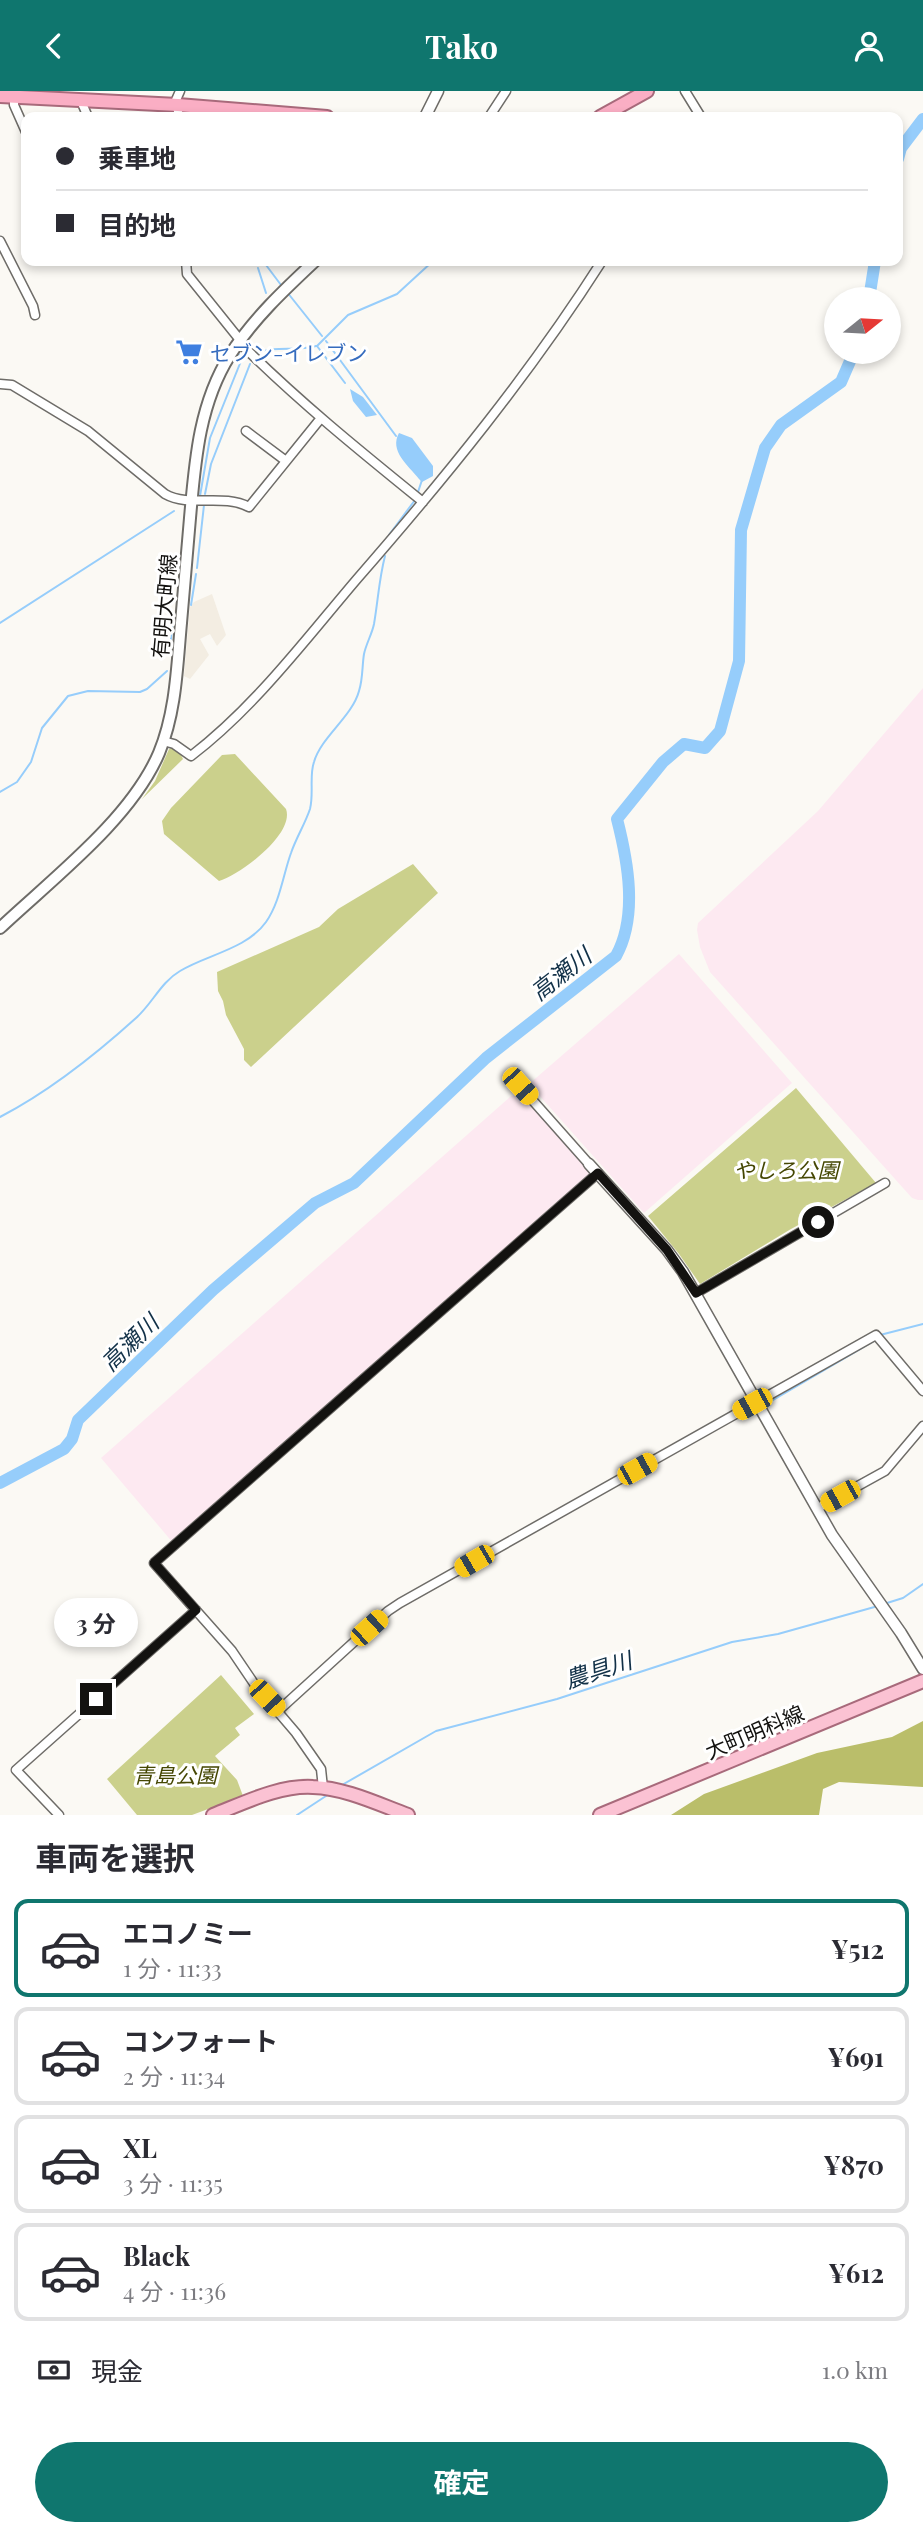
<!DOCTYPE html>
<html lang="ja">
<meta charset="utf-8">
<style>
body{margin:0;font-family:"Playfair Display","Noto Sans JP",serif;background:#f2f2f3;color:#2b2b33;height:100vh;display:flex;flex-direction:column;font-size:26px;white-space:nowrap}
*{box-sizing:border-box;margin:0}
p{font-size:23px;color:#7c7c81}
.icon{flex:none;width:38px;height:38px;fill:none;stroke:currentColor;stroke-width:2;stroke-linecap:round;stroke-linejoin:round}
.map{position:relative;height:1724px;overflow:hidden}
.details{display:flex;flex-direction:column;background:#fff;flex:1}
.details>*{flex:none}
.banner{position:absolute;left:21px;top:21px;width:882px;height:154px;border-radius:14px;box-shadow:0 4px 10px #0003;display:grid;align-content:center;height:154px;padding:0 35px;background:#fff}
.needle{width:46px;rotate:72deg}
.tools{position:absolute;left:824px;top:196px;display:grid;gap:14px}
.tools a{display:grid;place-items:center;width:77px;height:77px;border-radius:50%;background:#fff;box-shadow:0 4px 10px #0003;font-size:35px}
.end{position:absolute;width:32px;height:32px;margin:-16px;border:9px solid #131210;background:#fff;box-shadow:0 0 0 4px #fff}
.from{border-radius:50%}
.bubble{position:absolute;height:49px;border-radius:24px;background:#fff;box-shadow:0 4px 10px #0003;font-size:23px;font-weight:700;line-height:49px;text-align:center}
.car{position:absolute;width:21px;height:42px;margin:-21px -10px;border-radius:9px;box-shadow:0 0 5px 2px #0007;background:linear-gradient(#f5c518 24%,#345 0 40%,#f5c518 0 76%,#345 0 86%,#f5c518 0)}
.banner b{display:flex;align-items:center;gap:24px;height:66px;font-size:26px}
.banner b+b{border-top:2px solid #e1e1e2}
.banner i{width:18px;height:18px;background:#2b2b33}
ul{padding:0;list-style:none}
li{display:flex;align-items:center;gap:21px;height:98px;margin:0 14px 10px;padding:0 21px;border:4px solid #e1e1e2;border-radius:14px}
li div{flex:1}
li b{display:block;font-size:26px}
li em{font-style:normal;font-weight:700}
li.selected{border-color:#0f766e}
li>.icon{width:63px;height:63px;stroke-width:1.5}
h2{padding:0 35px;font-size:32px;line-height:84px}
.pay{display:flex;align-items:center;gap:18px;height:77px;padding:0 35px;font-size:26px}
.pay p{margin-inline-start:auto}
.primary-button{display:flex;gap:14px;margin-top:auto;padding:14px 35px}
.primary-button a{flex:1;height:80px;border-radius:42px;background:#0f766e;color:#fff;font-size:28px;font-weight:700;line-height:80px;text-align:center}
header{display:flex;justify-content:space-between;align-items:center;height:91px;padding:0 35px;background:#0f766e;color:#fff;font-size:32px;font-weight:700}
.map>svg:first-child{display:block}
</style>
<header><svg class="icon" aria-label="back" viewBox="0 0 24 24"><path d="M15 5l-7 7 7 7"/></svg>Tako<svg class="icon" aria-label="person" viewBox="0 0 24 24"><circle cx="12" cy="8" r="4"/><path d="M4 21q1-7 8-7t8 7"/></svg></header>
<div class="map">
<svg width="923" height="1724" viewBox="0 0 923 1724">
<rect width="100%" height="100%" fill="#fbf9f4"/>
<path fill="#f3ede2" d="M212,503L226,544L217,555L210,543L200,548L209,564L190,588L184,585L190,516L194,511Z"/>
<path fill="#fde9f1" d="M923,597V1109H918L912,1107L710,881L700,856L697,839L698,832L818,720Z
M679,863L792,992L644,1122L529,993Z
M520,1004L591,1081L590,1085L174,1453L101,1367L511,1005Z"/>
<path fill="#cbd08c" d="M172,657L181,664L183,668L142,708L155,690L169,658Z
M235,663L286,718C295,743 240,784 219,790L171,749L164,743L162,730L171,717L222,664Z
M413,773L438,802L251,976L244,969V958L226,924L223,910L218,900L217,881L319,836L338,818Z
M796,997L876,1092L791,1138L700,1193L679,1163L648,1125Z
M221,1584L254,1623L235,1637L240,1644L215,1665L237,1689L243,1705L192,1724H137L107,1688Z"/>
<path fill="#babe6a" d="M923,1630V1696L839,1691L823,1698L819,1724H671L704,1703L817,1662L892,1646Z"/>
<path fill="#96cdfb" d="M350,298L363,306L377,324L366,326L353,310Z
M399,342L412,347L433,375V385L422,391L419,388C408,374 389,360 399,342Z"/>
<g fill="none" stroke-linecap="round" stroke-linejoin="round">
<path stroke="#96cdfb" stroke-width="2" d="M263,170L281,194
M258,177L266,202
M287,201L322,245
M326,250L396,345
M257,262C277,254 296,261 316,255
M345,292L317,255L348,224L397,203L433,170
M205,403L211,373L250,273
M417,404L422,389
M200,405L210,347L241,270L239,264
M389,444L415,409
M197,477L204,414
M191,514L196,483
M0,532L174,420
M170,558L173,526
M0,701L17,691L31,671L42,637L68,605L88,600L140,601L147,598L167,580
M0,1026C50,1000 94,965 136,927C152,913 161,891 180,880C206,864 247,858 266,831C280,811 283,784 291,762C296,747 305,733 310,718C314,702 309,685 314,671C321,646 352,626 359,600C363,588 362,575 364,563C366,553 372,543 374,533C378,510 379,488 385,465
M880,1244L923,1233
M768,1312L874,1250
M887,1512L903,1507L923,1493
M342,1694L436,1640L557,1608L732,1551L778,1543L878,1515
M297,1724L329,1703"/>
<path stroke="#96cdfb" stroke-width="12" d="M898,68L901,57L923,28
M869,208L875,170
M0,1392L64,1358L72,1348L78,1329L213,1199L315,1112L354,1092L486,967L616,865C638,825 628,771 617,728L663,671L684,653L705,657L720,640L739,570L741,439L765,357L781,334L841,291L854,261"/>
<defs>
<path id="minor" d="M685,0L701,26
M14,6V14L26,41
M81,10L88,26
M179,26L176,9L180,0
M489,26L506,0
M0,150L33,215L35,224
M186,170L187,183L240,249
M239,251C297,309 360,360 423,411
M0,293L12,294L88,340L165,403C190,417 222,402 249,416L321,327
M246,340L286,370
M163,650L174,653L191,665C255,616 305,549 357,488C445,387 530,283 602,170
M519,994L589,1073
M696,1202L885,1092
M818,1417L885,1380L923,1335
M278,1620L388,1520L400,1512L876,1244L923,1300
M323,1697L321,1678L296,1642L255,1594L232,1560L154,1472L598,1082
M59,1724L16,1679L196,1519"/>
<path id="tertiary" d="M425,26L438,0
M589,1073L667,1159L683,1181L832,1444L901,1542L923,1578"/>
<path id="secondary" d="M0,837C52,788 131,728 159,662C176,621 177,576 181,532C184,497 187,462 190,427C195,370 199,313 230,264C253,228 284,199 315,170"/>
<path id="primary" d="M213,1724C244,1712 279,1694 313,1696C345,1697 378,1713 408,1724
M600,1724L923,1590"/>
<path id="trunk" d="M0,5L178,14L327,26
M600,26L647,0"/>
</defs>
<use href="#minor" stroke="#6e6c68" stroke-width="11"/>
<use href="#tertiary" stroke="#6e6c68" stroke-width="13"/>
<use href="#secondary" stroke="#6e6c68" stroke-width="14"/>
<use href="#primary" stroke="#a86a7b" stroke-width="16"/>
<use href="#trunk" stroke="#a86a7b" stroke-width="16"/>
<use href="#minor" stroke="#fff" stroke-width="8"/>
<use href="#tertiary" stroke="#fff" stroke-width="10"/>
<use href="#secondary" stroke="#fff" stroke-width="10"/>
<use href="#primary" stroke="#fbc2d3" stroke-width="12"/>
<use href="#trunk" stroke="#faaec4" stroke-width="12"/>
</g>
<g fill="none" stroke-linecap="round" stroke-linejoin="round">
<path stroke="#131210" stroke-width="9" d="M96,1608L196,1519L154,1472L598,1082L667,1159L696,1202L818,1131"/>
</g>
<defs>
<symbol id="supermarket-bare" viewBox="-9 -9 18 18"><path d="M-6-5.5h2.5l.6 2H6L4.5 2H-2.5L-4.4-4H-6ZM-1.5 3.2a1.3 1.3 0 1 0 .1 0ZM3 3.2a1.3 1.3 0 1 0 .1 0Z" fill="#3f7fe0" stroke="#fff" stroke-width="2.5" paint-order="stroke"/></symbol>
</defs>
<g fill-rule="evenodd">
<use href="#supermarket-bare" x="170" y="242" width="38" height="38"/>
</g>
<g text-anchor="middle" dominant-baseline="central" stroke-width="6" stroke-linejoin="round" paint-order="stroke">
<g font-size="21" fill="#366cbe" stroke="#fff" text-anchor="start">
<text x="210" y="261">セブン-イレブン</text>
</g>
<g font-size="21" fill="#131210" stroke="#fff">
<text transform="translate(163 515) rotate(-85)">有明大町線</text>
<text transform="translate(754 1640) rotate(-23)">大町明科線</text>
</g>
<g font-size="21" font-style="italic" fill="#454703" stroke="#fff">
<text x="786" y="1078">やしろ公園</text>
<text x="175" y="1683">青島公園</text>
</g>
<g font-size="23" font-style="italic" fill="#123148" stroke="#fff">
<text transform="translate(560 882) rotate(-38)">高瀬川</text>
<text transform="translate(129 1251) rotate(-44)">高瀬川</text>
<text transform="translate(598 1578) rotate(-18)">農具川</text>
</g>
</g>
</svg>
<div class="tools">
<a><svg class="needle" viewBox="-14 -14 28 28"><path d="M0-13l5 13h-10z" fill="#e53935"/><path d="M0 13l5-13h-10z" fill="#7c7c81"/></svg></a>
</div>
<i class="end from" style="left:818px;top:1131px"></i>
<i class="end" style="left:96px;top:1608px"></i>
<div class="bubble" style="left:54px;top:1507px;width:84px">3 分</div>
<i class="car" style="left:520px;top:995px;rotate:138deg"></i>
<i class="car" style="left:752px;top:1313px;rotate:241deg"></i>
<i class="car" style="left:637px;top:1378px;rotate:61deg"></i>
<i class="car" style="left:840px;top:1405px;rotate:241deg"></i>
<i class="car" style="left:474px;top:1470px;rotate:240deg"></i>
<i class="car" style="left:369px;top:1537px;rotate:48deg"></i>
<i class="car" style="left:267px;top:1607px;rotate:137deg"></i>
<div class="banner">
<b><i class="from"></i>乗車地</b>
<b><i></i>目的地</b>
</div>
</div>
<section class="details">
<h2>車両を選択</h2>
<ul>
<li class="selected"><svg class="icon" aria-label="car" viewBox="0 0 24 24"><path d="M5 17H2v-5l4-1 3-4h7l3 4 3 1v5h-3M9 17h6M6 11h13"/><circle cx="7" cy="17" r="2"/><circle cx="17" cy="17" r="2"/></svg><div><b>エコノミー</b><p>1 分 · 11:33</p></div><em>¥512</em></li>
<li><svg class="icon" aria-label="car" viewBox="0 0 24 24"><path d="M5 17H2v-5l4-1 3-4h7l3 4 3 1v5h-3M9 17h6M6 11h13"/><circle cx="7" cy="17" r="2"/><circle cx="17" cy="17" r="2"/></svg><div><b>コンフォート</b><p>2 分 · 11:34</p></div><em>¥691</em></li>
<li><svg class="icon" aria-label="car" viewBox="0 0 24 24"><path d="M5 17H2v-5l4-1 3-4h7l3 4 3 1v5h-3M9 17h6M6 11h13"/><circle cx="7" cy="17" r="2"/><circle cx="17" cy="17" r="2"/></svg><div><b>XL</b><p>3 分 · 11:35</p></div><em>¥870</em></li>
<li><svg class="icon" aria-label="car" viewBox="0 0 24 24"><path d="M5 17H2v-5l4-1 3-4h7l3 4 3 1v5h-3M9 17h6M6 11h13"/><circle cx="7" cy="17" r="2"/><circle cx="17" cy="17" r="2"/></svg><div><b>Black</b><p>4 分 · 11:36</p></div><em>¥612</em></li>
</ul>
<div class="pay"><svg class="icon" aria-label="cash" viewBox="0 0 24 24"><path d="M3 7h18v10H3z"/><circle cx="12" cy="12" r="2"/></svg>現金<p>1.0 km</p></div>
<div class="primary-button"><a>確定</a></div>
</section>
